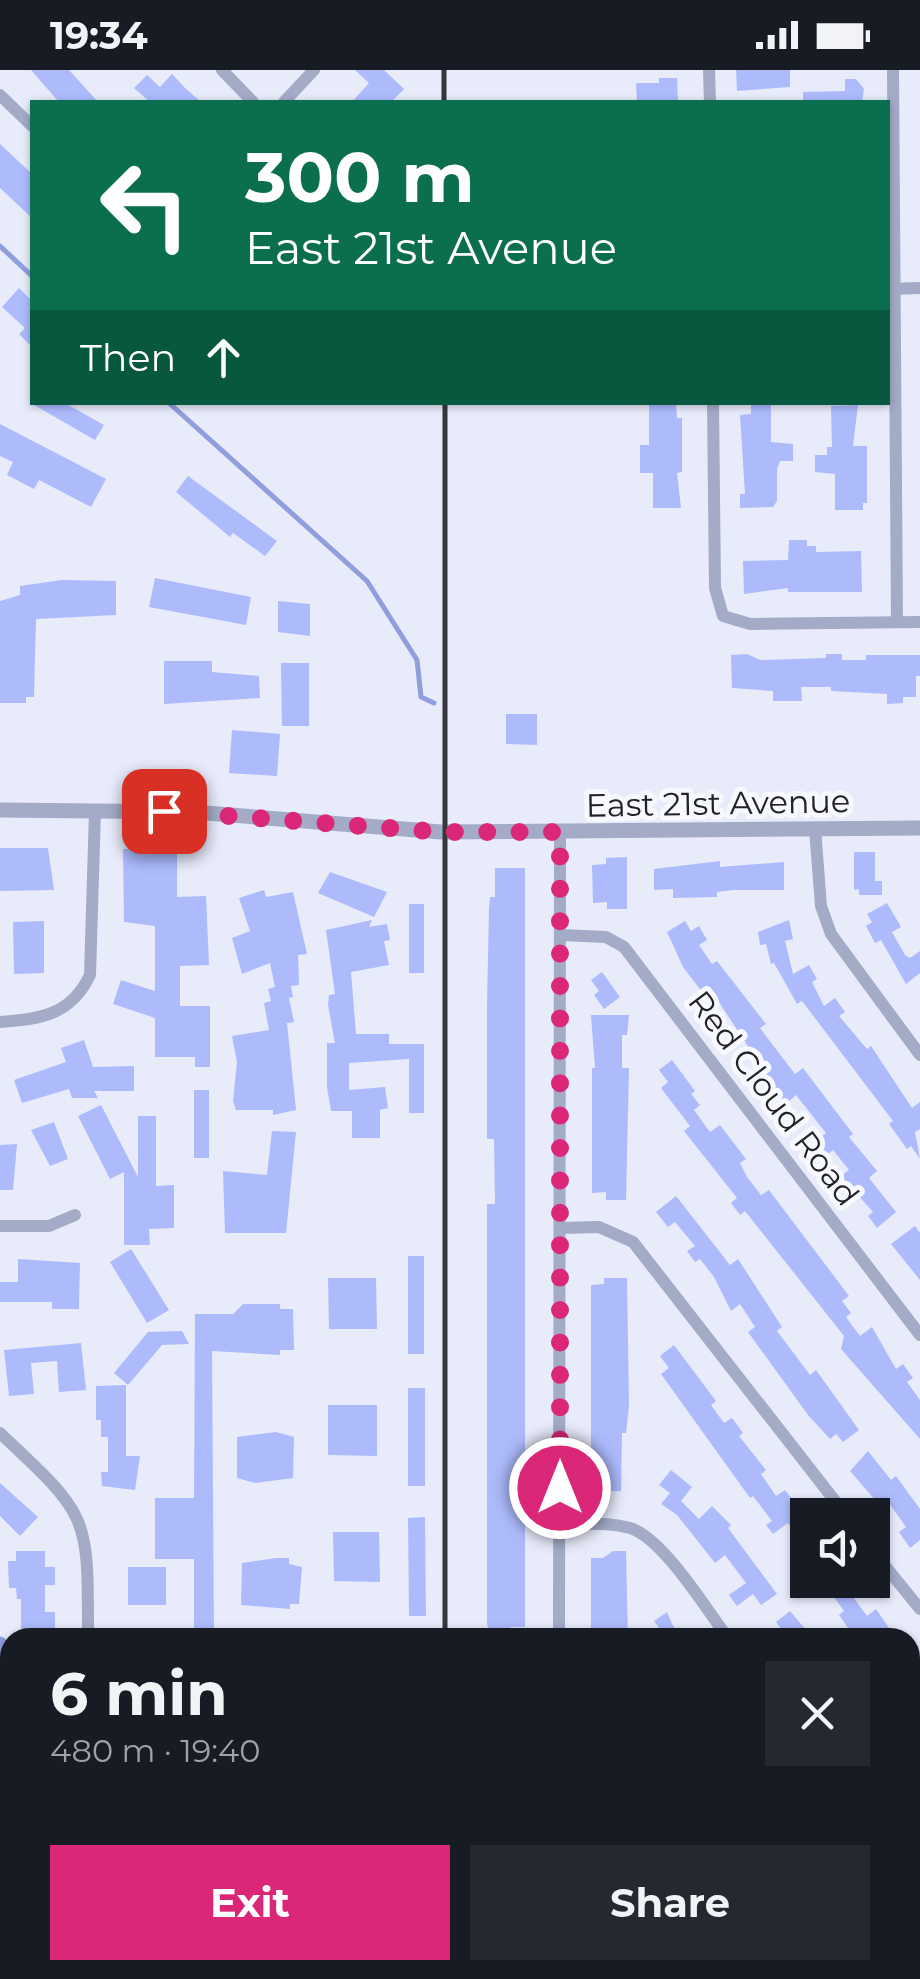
<!DOCTYPE html>
<meta charset="utf-8">
<style>
:root{--surface:#171b24;--page:#242831;--text:#f1f3f6;--muted:#9ea1a6;--accent:#db2777}
body{margin:0;font-family:Montserrat,sans-serif;background:var(--page);color:var(--text);height:100vh;display:flex;flex-direction:column;font-size:38px;white-space:nowrap}
*{box-sizing:border-box;margin:0}
p{font-size:32px;color:var(--muted)}
.icon{flex:none;width:55px;height:55px;fill:none;stroke:currentColor;stroke-width:2;stroke-linecap:round;stroke-linejoin:round}
.map{position:relative;flex:1;overflow:hidden}
.drawer{position:absolute;left:0px;top:1558px;width:920px;height:352px;display:flex;flex-direction:column;background:var(--surface);border-radius:30px 30px 0 0;box-shadow:0 2px 8px #0004}
.drawer>*{flex:none}
.guide{position:absolute;left:30px;top:30px;width:860px;height:305px;border-radius:0px;box-shadow:0 2px 8px #0004;background:#0b6e4f;color:#fff;overflow:hidden}
.buttons{position:absolute;left:790px;top:1428px;display:grid;gap:20px}
.buttons a{display:grid;place-items:center;width:100px;height:100px;border-radius:0px;background:var(--surface);box-shadow:0 2px 8px #0004;font-size:50px}
.pin{position:absolute;display:grid;place-items:center;width:85px;height:85px;color:#fff;margin:-42px;border-radius:20px;box-shadow:0 5px 15px #0006}
.me{position:absolute;width:110px;margin:-55px;rotate:0deg;stroke-linejoin:round;filter:drop-shadow(0 0 8px #0008)}
.turn{display:flex;align-items:center;gap:35px;height:210px;padding:0 50px;font-size:45px}
.turn .icon{width:130px;height:130px;stroke-width:2.5}
.turn b{display:block;font-size:70px;line-height:85px}
.then{display:flex;align-items:center;height:95px;padding:0 50px;background:#0003;gap:20px;font-size:38px}
.round{display:grid;place-items:center;flex:none;width:105px;height:105px;border-radius:0px;background:var(--page)}
.overview{display:flex;align-items:center;justify-content:space-between;height:170px;padding:0 50px}
h1{font-size:60px;font-weight:700;line-height:75px}
.primary-button{display:flex;gap:20px;margin-top:auto;padding:20px 50px}
.primary-button a{flex:1;height:115px;border-radius:0px;background:var(--accent);color:#fff;font-size:40px;font-weight:700;line-height:115px;text-align:center}
.primary-button a+a{background:var(--page);color:var(--text)}
.status{display:flex;justify-content:space-between;align-items:center;height:70px;padding:0 50px;background:var(--surface);direction:ltr}
.status svg{height:28px;fill:currentColor}
.map>svg:first-child{display:block}
</style>
<div class="status"><b>19:34</b><svg viewBox="0 0 49 12"><path d="M0 12V9h3v3zM5 12V6h3v6zM10 12V3h3v9zM15 12V0h3v12zM26 1h20v11H26zM47 4h2v5h-2z"/></svg></div>
<div class="map">
<svg width="920" height="1909" viewBox="0 0 920 1909">
<rect width="100%" height="100%" fill="#e7ebfa"/>
<g fill="none" stroke-linecap="round" stroke-linejoin="round">
<!-- stream -->
<g stroke="#909edd" stroke-width="5">
<path d="M0,176L32,206"/>
<path d="M168,332L367,511L417,590L421,627L434,633"/>
</g>
<!-- canal -->
<g stroke="#909edd" stroke-width="15">
<path d="M0,1574L10,1600"/>
<path d="M120,1900L127,1909"/>
</g>
</g>
<!-- building -->
<g fill="#adbbfd">
<path d="M31,0H69L98,32H59Z"/>
<path d="M355,0H384L404,19L391,32H352L369,13Z"/>
<path d="M736,0H790V17L737,21Z"/>
<path d="M172,4L185,18L201,32H150L134,18L147,5L160,17Z"/>
<path d="M659,8H677L678,32H637L636,13H659Z"/>
<path d="M845,9H856L864,19L862,32H803V22L845,21Z"/>
<path d="M0,74L32,104V148L0,118Z"/>
<path d="M19,218L32,231V277L19,264L25,258L2,237Z"/>
<path d="M29,332H63L104,355L95,370Z"/>
<path d="M676,332L677,348H682V402L677,403L681,438H653V403H640V375H649V335Z"/>
<path d="M751,334H771V372L793,374V391H780L777,399V431L773,437L740,438V424H745L740,345L751,344Z"/>
<path d="M858,335L853,376H867V433H863V440H835V404L815,402V385H827V377H832L831,336Z"/>
<path d="M0,354L106,409L91,437L39,410L34,419L7,405L13,392L0,386Z"/>
<path d="M188,406L277,471L265,486L233,463L230,467L176,422Z"/>
<path d="M789,470H807V476H816V482L861,481L862,522H788V518L744,524L743,491L788,490Z"/>
<path d="M155,508L251,527L246,555L149,537Z"/>
<path d="M62,510L116,511V545L36,549L34,627H26V633H0V531L20,525V516Z"/>
<path d="M278,531L310,534V566L278,562Z"/>
<path d="M747,584L760,590L826,588V584H842V590H866V585H920V606H916V627H903V633L887,634V624L831,621V617H801L802,631H773V621L732,618L731,585Z"/>
<path d="M164,591H212V602L259,606L260,628L164,634Z"/>
<path d="M281,593H309V656H282Z"/>
<path d="M506,644H537V675L506,674Z"/>
<path d="M232,660L280,664L277,706L229,703Z"/>
<path d="M142,774H177V827L206,826L209,895L180,896V936H210V997H195V987H155V948L113,934L121,910L155,921V856L124,852L123,779H142Z"/>
<path d="M0,778H48L54,820L0,821Z"/>
<path d="M854,782H875V811H882V825H859V819L854,820Z"/>
<path d="M627,787V839H607V832L593,833L592,795L606,794V788Z"/>
<path d="M720,791V797L784,792V820H733L717,822V827L673,828V819L654,820V799Z"/>
<path d="M495,798H525V1557H511V1564H490L487,1554V1134H495L494,1069H487V937L489,838L490,827H495Z"/>
<path d="M330,802L387,822L374,847L318,823Z"/>
<path d="M264,820L266,827L293,822L307,884L298,885L299,915L291,916L293,927L289,928L294,952L287,953L296,1040L273,1045V1040H236L233,1031L237,992L232,966L269,960L264,933L271,931L268,919L275,917L270,893L242,904L232,868L250,861L239,828Z"/>
<path d="M887,833L901,857L892,862L905,885L910,888L920,881V903L906,914L881,870L875,873L866,856L872,852L867,844Z"/>
<rect x="409" y="834" width="15" height="69"/>
<path d="M372,850L369,857L387,854L390,870L384,871L389,895L351,902L356,964H389V974H424V1043H409V989L349,993V1020L385,1017L388,1038L380,1040V1068H352V1041H331L327,1017V973H335L328,935L329,925L335,924L326,860Z"/>
<path d="M789,850L793,869L785,871L793,904L809,895L817,909L812,912L824,936L835,928L845,942L839,946L867,979L871,976L912,1038L920,1032V1059L915,1062L920,1089L911,1076L907,1079L889,1054L893,1051L802,931L797,934L774,893L771,894L766,874L760,875L758,862Z"/>
<path d="M44,851V903L14,904L13,852Z"/>
<path d="M685,851L691,861L699,856L707,870L699,875L712,894L717,891L766,954L760,958L795,1004L803,998L853,1064L849,1067L877,1101L869,1108L896,1142L877,1158L868,1146L873,1142L841,1106L849,1100L833,1080L827,1085L816,1071L826,1063L796,1025L786,1034L709,917L702,922L683,897L667,862Z"/>
<path d="M602,902L620,927L604,939L594,925L599,921L591,910Z"/>
<path d="M591,945H629L627,965H622V998H629L626,1130H606V1122L592,1123V998H595Z"/>
<path d="M84,970L93,997L134,996V1021H94L98,1028H72L69,1019L22,1033L14,1010L66,992L61,978Z"/>
<path d="M672,990L695,1021L691,1024L700,1035L694,1040L710,1062L720,1055L746,1089L740,1093L747,1107L761,1125L769,1120L849,1226L842,1231L851,1243L846,1247L860,1266L872,1257L896,1299L903,1294L913,1308L907,1312L920,1330V1369L841,1279L844,1266L745,1141L740,1145L731,1133L737,1128L684,1061L690,1056L661,1018L668,1012L659,1000Z"/>
<rect x="194" y="1020" width="15" height="68"/>
<path d="M101,1035L138,1107V1046H156V1116L174,1115V1158L149,1159L150,1175H124V1102L110,1109L78,1046Z"/>
<path d="M54,1052L68,1089L50,1096L31,1060Z"/>
<path d="M272,1061L296,1062L286,1163H225L223,1101L267,1105Z"/>
<path d="M17,1074L13,1120H0V1075Z"/>
<path d="M676,1126L730,1195L738,1189L782,1257L777,1261L810,1305L816,1300L859,1360L843,1372L836,1364L830,1369L808,1345L748,1262L755,1257L740,1234L731,1241L714,1207L700,1189L695,1192L687,1181L695,1176L675,1152L668,1157L656,1142Z"/>
<path d="M915,1156L920,1163V1210L891,1174Z"/>
<path d="M131,1179L169,1240L147,1253L110,1192Z"/>
<rect x="408" y="1186" width="16" height="98"/>
<path d="M18,1189L80,1193L79,1239H52V1232H0V1212H18Z"/>
<path d="M328,1208H376L377,1259H329Z"/>
<path d="M604,1208H627L629,1336L626,1363H622L621,1421H603V1414H591V1215L604,1214Z"/>
<path d="M243,1234H280V1239H293L294,1280H280V1285L212,1281L214,1568H194V1489H155V1428H194L195,1244H233Z"/>
<path d="M182,1261L189,1274L162,1275L128,1315L114,1303L148,1262Z"/>
<path d="M81,1273L86,1320L59,1322L57,1291L31,1293L34,1324L9,1326L4,1280Z"/>
<path d="M674,1275L716,1331L711,1335L724,1353L732,1348L743,1363L739,1366L766,1400L761,1404L776,1426L785,1420L795,1433L790,1437L808,1459V1478L788,1453L773,1464L766,1455L772,1451L753,1426L750,1428L661,1304L669,1298L660,1286Z"/>
<path d="M126,1315V1386H140L135,1420L102,1416L101,1402H108V1367H101V1350H96V1316Z"/>
<rect x="408" y="1318" width="17" height="98"/>
<path d="M328,1335H377V1386L328,1385Z"/>
<path d="M276,1362L294,1367L293,1408L255,1413L237,1408V1367Z"/>
<path d="M868,1381L891,1410L896,1406L920,1439V1470L910,1478L899,1462L906,1457L889,1433L882,1438L850,1401Z"/>
<path d="M671,1400L692,1417L681,1431L699,1449L712,1436L731,1455L728,1458L777,1524L761,1535L753,1524L737,1536L729,1525L746,1513L725,1485L715,1493L677,1445L661,1434L670,1423L659,1415Z"/>
<path d="M0,1413L38,1447L20,1466L0,1446Z"/>
<path d="M425,1447L426,1546H409L408,1448Z"/>
<path d="M333,1462H379L380,1512L334,1511Z"/>
<path d="M16,1481H45V1497H55V1515H45V1542H55V1568H31V1561H21V1529H17L16,1518H9L8,1491H16Z"/>
<path d="M613,1481H626L628,1568H591V1488H603Z"/>
<path d="M276,1488H289V1494L302,1497L299,1534H290V1539L241,1535L242,1493Z"/>
<rect x="128" y="1497" width="38" height="38"/>
<path d="M822,1510H868L850,1523L867,1546L876,1539L896,1568H855L839,1545L844,1541Z"/>
<path d="M790,1541L806,1560L796,1568H788L776,1552Z"/>
<path d="M667,1542L672,1554L682,1568H652L661,1560L654,1551Z"/>
<path d="M913,1872H920V1909H907Z"/>
</g>
<g fill="none" stroke-linecap="round" stroke-linejoin="round">
<!-- minor -->
<g stroke="#a3abc7" stroke-width="12">
<path d="M222,0L253,32"/>
<path d="M709,0L710,32"/>
<path d="M893,0L897,552"/>
<path d="M0,25L32,56"/>
<path d="M284,32L314,0"/>
<path d="M888,219L920,218"/>
<path d="M713,332L715,518L723,546L750,554L920,552"/>
<path d="M815,759L821,836L831,864L920,985"/>
<path d="M561,865L606,867L624,877L920,1265"/>
<path d="M0,952C41,949 71,945 90,905L95,740"/>
<path d="M0,1156H49L75,1145"/>
<path d="M560,1158L599,1157L633,1172L846,1445"/>
<path d="M0,1363C90,1447 88,1445 88,1568"/>
<path d="M560,1454C583,1454 608,1452 630,1458C663,1468 706,1539 728,1568"/>
<path d="M872,1480L920,1539"/>
<path d="M559,1568L560,762"/>
<path d="M0,1625H10"/>
<path d="M910,1729L920,1713"/>
<path d="M910,1759L919,1764"/>
<path d="M339,1900V1909"/>
<path d="M878,1900L880,1909"/>
<path d="M561,1909V1900"/>
<path d="M768,1909L781,1900"/>
</g>
<!-- tertiary -->
<path stroke="#a3abc7" stroke-width="15" d="M0,740L193,742L441,762L920,758"/>
<!-- rail -->
<g stroke="#35373d" stroke-width="5">
<path d="M444,0V32"/>
<path d="M445,332V1568"/>
<path d="M445,1900V1909"/>
</g>
</g>
<g fill="none" stroke-linecap="round" stroke-linejoin="round">
<!-- route -->
<path stroke="#db2777" stroke-width="18" stroke-dasharray="0 32.4" d="M164,741L442,762H560V1418"/>
</g>
<g text-anchor="middle" dominant-baseline="central" stroke-width="10" stroke-linejoin="round" paint-order="stroke">
<!-- street labels -->
<g font-size="32" fill="#212227" stroke="#f7f9ff">
<text transform="translate(718 733) rotate(-1)">East 21st Avenue</text>
<text transform="translate(774 1028) rotate(53)">Red Cloud Road</text>
</g>
</g>
</svg>
<div class="buttons">
<a><svg class="icon" aria-label="sound" viewBox="0 0 24 24"><path d="M4 9h4l5-4v14l-5-4H4zM17 9q2 3 0 6"/></svg></a>
</div>
<div class="pin" style="left:164px;top:741px;background:#d93025"><svg class="icon" aria-label="arrive" viewBox="0 0 24 24"><path d="M6 21V4h12l-3 4 3 4H6"/></svg></div>
<svg class="me" style="left:560px;top:1418px" viewBox="-20 -20 40 40"><circle r="17" fill="#db2777" stroke="#fff" stroke-width="3"/><path d="M0-11L8 9 0 5-8 9z" fill="#fff"/></svg>
<div class="guide">
<div class="turn"><svg class="icon" aria-label="left" viewBox="0 0 24 24"><path d="M17 20v-9H6M10 6l-5 5 5 5"/></svg><div><b>300 m</b>East 21st Avenue</div></div>
<div class="then">Then<svg class="icon" aria-label="ahead" viewBox="0 0 24 24"><path d="M12 20V5M6 11l6-6 6 6"/></svg></div>
</div>
<section class="drawer">
<div class="overview"><div><h1>6 min</h1><p>480 m · 19:40</p></div><a class="round"><svg class="icon" aria-label="close" viewBox="0 0 24 24"><path d="M6 6l12 12M18 6L6 18"/></svg></a></div>
<div class="primary-button"><a>Exit</a><a>Share</a></div>
</section>
</div>
